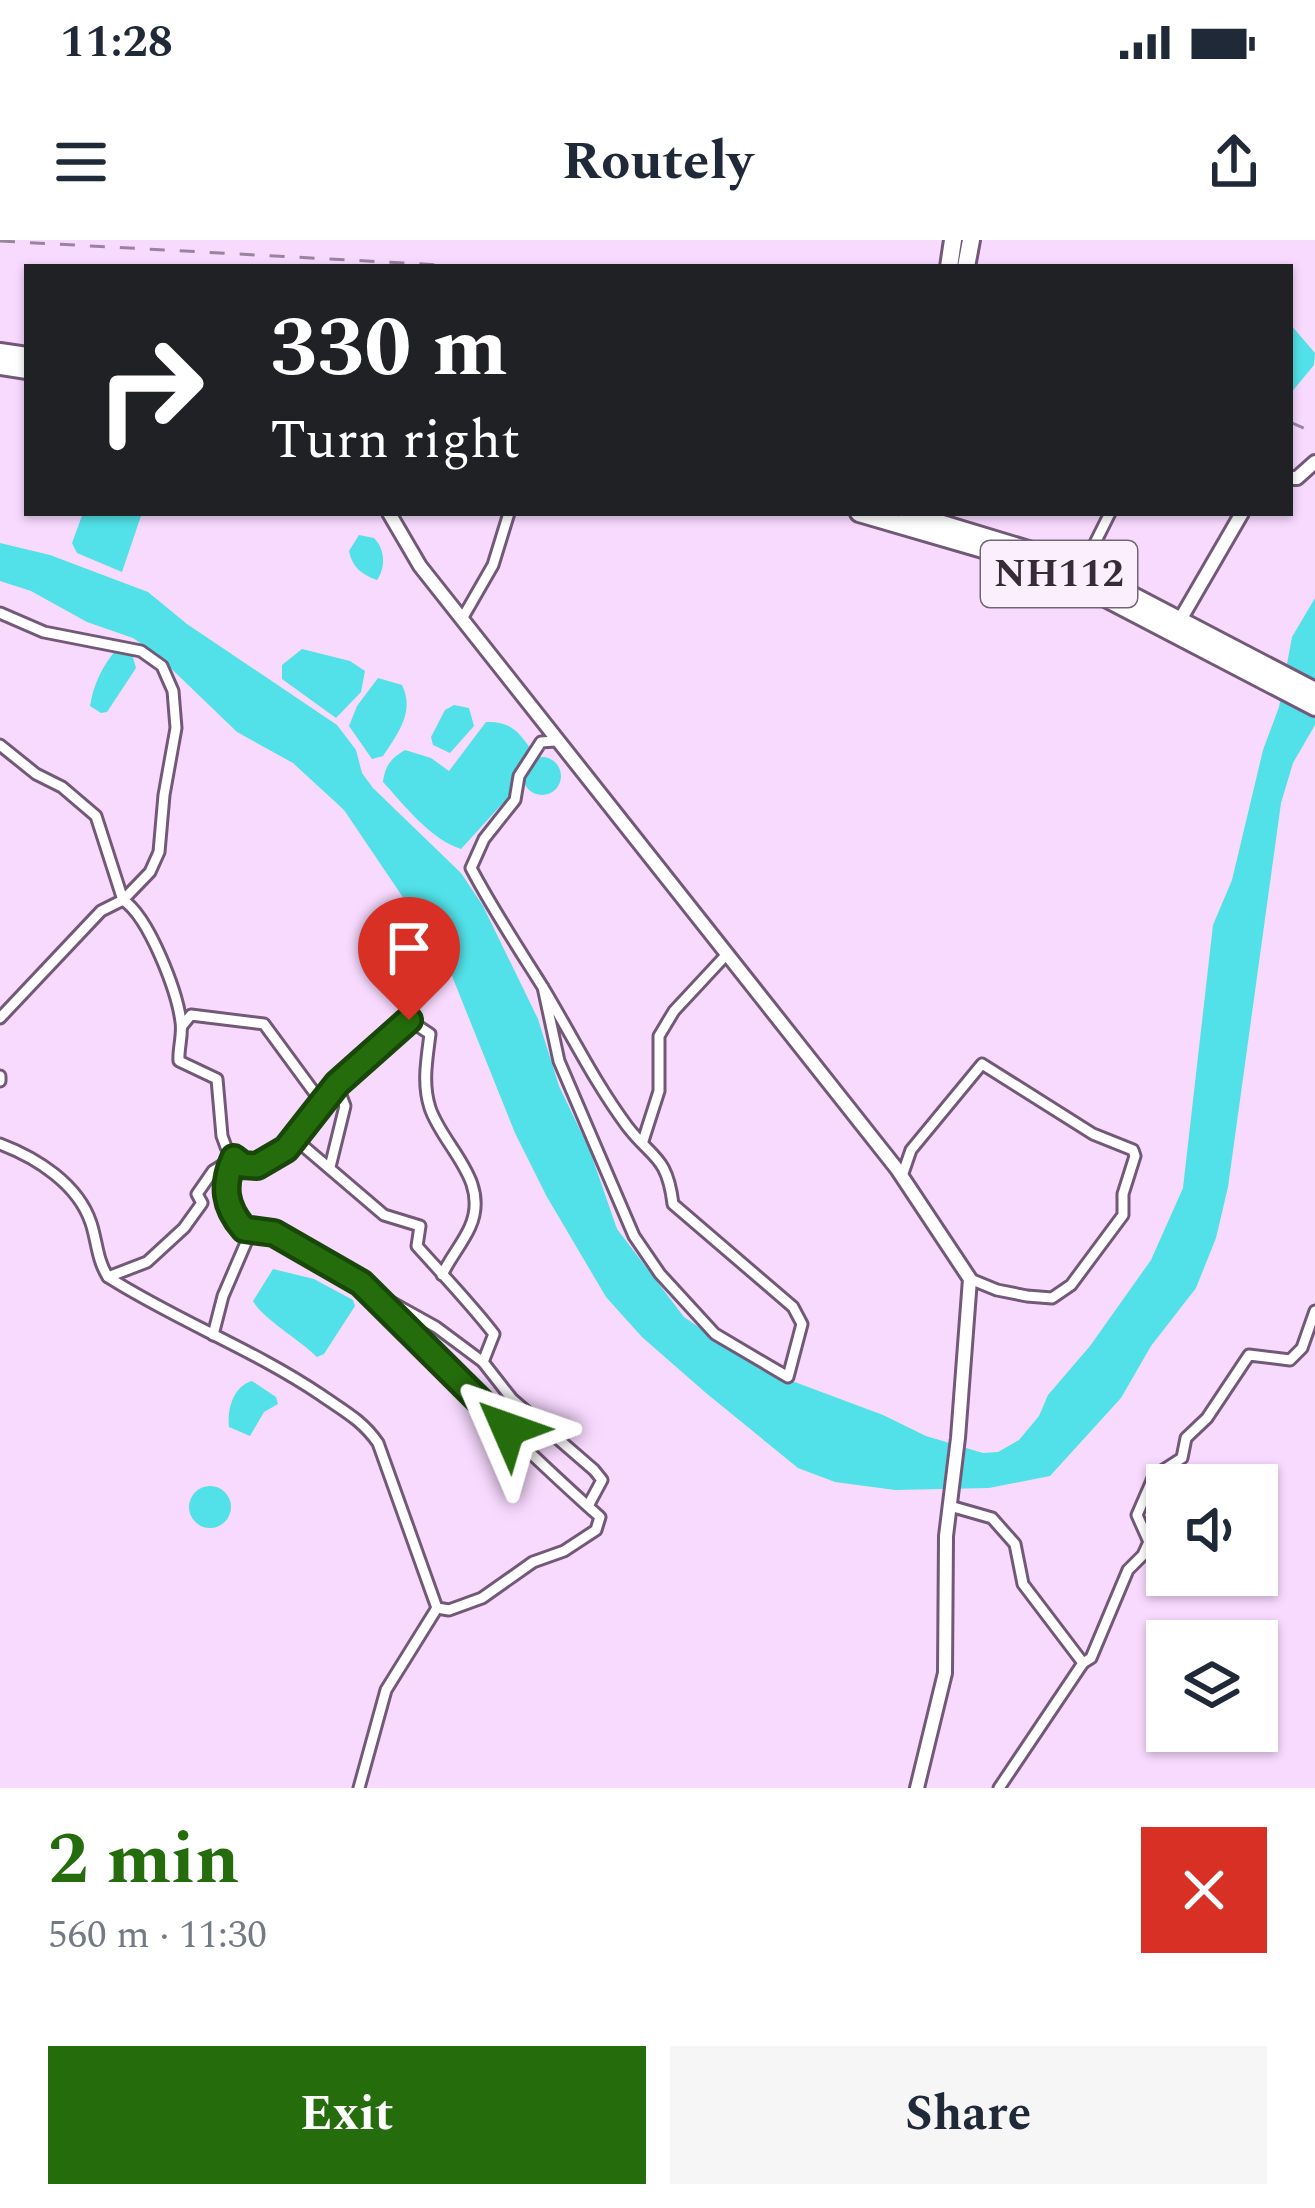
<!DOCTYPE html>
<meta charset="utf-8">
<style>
:root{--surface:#fff;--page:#f6f6f7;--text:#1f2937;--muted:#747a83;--accent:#256d0c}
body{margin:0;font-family:Spectral,serif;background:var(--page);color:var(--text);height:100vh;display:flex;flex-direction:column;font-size:45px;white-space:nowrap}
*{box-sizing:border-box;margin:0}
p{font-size:39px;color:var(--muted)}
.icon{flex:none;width:66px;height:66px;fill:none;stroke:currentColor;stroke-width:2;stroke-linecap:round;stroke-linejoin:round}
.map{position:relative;height:1548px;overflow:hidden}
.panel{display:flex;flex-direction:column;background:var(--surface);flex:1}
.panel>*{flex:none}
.top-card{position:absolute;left:24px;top:24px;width:1269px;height:252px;border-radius:0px;box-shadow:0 3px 9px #0004;background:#202124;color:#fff;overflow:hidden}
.controls{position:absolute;left:1146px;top:1224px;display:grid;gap:24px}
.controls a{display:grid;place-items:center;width:132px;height:132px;border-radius:0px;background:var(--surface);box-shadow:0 3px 9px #0004;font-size:60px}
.pin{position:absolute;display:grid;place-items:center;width:102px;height:102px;color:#fff;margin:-123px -51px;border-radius:50% 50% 50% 0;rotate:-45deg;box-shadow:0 0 12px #0007}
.pin .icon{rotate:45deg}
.me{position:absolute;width:132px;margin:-66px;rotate:313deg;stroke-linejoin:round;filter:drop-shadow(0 0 9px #0008)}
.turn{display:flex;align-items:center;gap:42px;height:252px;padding:0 48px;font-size:54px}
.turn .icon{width:156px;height:156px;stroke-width:2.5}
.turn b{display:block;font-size:84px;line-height:102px}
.round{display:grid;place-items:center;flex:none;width:126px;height:126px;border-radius:0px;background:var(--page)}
.headline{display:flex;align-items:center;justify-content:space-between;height:204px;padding:0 48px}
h1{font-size:72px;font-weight:700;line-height:90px;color:var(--accent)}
.button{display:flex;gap:24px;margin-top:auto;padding:24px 48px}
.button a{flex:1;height:138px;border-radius:0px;background:var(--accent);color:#fff;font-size:48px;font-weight:700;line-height:138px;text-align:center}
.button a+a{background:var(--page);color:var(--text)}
.status{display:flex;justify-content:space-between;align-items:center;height:84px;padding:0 60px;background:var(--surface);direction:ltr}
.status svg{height:33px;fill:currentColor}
header{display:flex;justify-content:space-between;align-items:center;height:156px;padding:0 48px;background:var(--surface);font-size:54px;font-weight:700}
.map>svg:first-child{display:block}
</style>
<div class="status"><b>11:28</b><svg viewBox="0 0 49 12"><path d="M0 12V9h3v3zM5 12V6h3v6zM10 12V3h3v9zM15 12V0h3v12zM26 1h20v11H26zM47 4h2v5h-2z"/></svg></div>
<header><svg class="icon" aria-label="menu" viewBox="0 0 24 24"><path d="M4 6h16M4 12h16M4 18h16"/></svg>Routely<svg class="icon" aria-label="share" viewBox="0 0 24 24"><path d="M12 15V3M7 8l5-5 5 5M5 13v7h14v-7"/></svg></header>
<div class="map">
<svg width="1315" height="1548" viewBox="0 0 1315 1548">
<rect width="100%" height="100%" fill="#f8daff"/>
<!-- water -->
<g fill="#52e1e8">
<path d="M1290,84L1315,113L1314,125L1290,154Z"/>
<path d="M83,273H142L122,332L77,313L72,303Z"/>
<path d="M359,295L374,298C385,309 386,327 377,340C362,335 352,327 349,311Z"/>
<path d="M0,303L50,315L148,352L187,384L337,485L356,510L362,533L373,548L461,633L483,666L538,779L559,846L590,911L617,989L684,1077L760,1129L883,1175L926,1196L983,1213L998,1212L1019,1200L1039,1176L1048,1155L1090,1106L1151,1020L1183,948L1213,685L1232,640L1263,510L1279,467L1292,397L1315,358V485L1293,523L1281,563L1228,947L1216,998L1196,1048L1151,1106L1121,1158L1050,1236L989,1248L895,1250L835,1242L798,1228L706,1153L642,1097L606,1057L547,957L515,893L446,721L344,570L293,523L237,492L155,413L133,398L87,382L31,351L0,341Z"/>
<path d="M302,409L350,421L365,431L361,452L336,478L282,439V425Z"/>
<path d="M116,410L132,414L136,428L107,472L101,473L90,466C93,446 102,426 116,410Z"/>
<path d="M378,438L402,445C415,472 398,493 383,516L372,519L349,486L357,466Z"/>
<path d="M454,465L469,468L474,486L450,513L433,505L431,497L445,470Z"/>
<path d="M486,482C508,481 518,490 530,508L520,526L513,552L461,609C430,599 405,566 383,542C385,526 391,518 405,510L431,518L449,531Z"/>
<circle cx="542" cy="536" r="19"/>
<path d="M273,1029L314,1039L353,1060L355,1066L324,1114L317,1117C299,1099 263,1079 253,1061Z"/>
<path d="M252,1141L276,1157L278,1164L264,1172L250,1196L229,1187C227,1170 233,1146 252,1141Z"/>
<circle cx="210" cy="1267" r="21"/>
</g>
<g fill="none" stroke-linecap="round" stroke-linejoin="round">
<!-- street casing -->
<g stroke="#725978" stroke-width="15">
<g id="street">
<path d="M1082,329L1110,273"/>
<path d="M0,373L44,392L141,411L162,426L173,451L176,488L164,555L159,612L150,632L123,660L96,576L62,547L36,534L0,505"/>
<path d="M462,379L493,325L509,273"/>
<path d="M543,747L559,821L634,996L660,1034L715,1094L788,1137L802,1084L793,1067L673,964C667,915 652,919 627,886C595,843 571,794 544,749C519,709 493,670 471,628L484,599L515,560L519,536L541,502L555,501"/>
<path d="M0,778L101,671L123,660C149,677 177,751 181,782C183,795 178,809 179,821L217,839L222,896L226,907L243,925L257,926L272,919L295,899"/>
<path d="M182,786L191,775L264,784L322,863"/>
<path d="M0,836V841"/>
<path d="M643,901L659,851V796L674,771L727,714"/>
<path d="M0,904C37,918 78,944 91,983C97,1001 97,1020 108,1037C177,1081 253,1109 321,1155C344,1171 362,1180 378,1203L437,1368L386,1450L359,1548"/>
<path d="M330,927L345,866L337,845"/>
<path d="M902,936L911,910L982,824L1093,894L1133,910L1135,916L1123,954V975L1071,1045L1052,1058L1027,1056L997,1050L970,1039"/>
<path d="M244,989C339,1002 387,1076 451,1137C500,1184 549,1232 600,1277L596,1290L564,1311L533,1322L482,1358L449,1370L437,1368"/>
<path d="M442,1035C450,1018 463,1003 470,987C491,940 443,907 430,868C422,843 427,819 430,794L409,780L337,845L295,899L384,975L420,986L417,1006C443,1035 470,1063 494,1094L483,1122"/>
<path d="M108,1037L147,1022L184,988L202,963L197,954L213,931L234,918"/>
<path d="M382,1057L436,1087L483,1122L512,1159L594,1230L602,1240L588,1266"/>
<path d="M213,1095L223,1056L248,998C233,964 216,957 234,918"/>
<path d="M950,1266L992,1278L1015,1304L1023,1344L1083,1423L999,1548"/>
<path d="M1083,1423L1091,1418L1128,1330L1143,1315L1149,1302L1137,1275L1154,1236L1182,1218L1186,1198L1207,1178L1249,1115L1290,1120L1302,1108L1315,1071"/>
</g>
</g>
<!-- secondary casing -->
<g stroke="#725978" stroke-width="18">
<g id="secondary">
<path d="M1290,238H1297L1315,222"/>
<path d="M389,273L420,326L897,929L970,1039L958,1198L946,1296L945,1433L917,1548"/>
<path d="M1180,380L1242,273"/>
</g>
</g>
<!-- highway casing -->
<g stroke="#725978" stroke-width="22">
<g id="highway">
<path d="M949,27L953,0"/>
<path d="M966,27L971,0"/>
<path d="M0,112L27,116"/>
<path d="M0,126L27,130"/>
<path d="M859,273L1048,328L1315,467"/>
<path d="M906,273L1068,322L1315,451"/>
</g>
</g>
<!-- street -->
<use href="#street" stroke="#fff" stroke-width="9"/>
<!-- secondary -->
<use href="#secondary" stroke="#fff" stroke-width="12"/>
<!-- highway -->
<use href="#highway" stroke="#fff" stroke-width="16"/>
<!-- rail -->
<g stroke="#99849e" stroke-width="3" stroke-dasharray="15 15" stroke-linecap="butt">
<path d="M0,1L477,27"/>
<path d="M1290,182L1315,193"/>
</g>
</g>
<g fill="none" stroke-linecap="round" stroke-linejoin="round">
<!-- route casing -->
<g stroke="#184708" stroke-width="30">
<path id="route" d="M409,780L337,844L286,909L257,926L243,925L234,918C222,945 224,966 244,989L274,993L361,1043L508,1189"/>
</g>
<!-- route -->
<use href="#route" stroke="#256d0c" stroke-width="21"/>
</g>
<g text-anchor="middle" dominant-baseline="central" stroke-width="12" stroke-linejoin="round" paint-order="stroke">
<!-- shield labels -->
<rect fill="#fbeffd" stroke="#716674" stroke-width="3" x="981" y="301" width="156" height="66" rx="9"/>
<g font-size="39" font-weight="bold" fill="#362b39">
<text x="1059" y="334">NH112</text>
</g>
</g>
</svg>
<div class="controls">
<a><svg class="icon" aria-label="sound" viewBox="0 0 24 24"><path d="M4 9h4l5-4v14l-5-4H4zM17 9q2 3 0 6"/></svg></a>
<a><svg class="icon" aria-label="layers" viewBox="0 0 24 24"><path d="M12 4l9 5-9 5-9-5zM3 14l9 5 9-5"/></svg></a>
</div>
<div class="pin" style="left:409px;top:780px;background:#d93025"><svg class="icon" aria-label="arrive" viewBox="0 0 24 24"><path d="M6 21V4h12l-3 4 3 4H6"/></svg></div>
<svg class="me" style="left:508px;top:1189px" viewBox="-20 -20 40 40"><path d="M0-17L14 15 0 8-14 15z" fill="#256d0c" stroke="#fff" stroke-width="4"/></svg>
<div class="top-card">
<div class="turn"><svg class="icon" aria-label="right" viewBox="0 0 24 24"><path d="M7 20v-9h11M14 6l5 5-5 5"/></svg><div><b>330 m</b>Turn right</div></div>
</div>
</div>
<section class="panel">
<div class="headline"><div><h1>2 min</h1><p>560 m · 11:30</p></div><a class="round" style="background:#d93025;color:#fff"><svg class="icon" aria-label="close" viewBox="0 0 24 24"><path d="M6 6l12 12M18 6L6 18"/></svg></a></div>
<div class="button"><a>Exit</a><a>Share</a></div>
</section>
